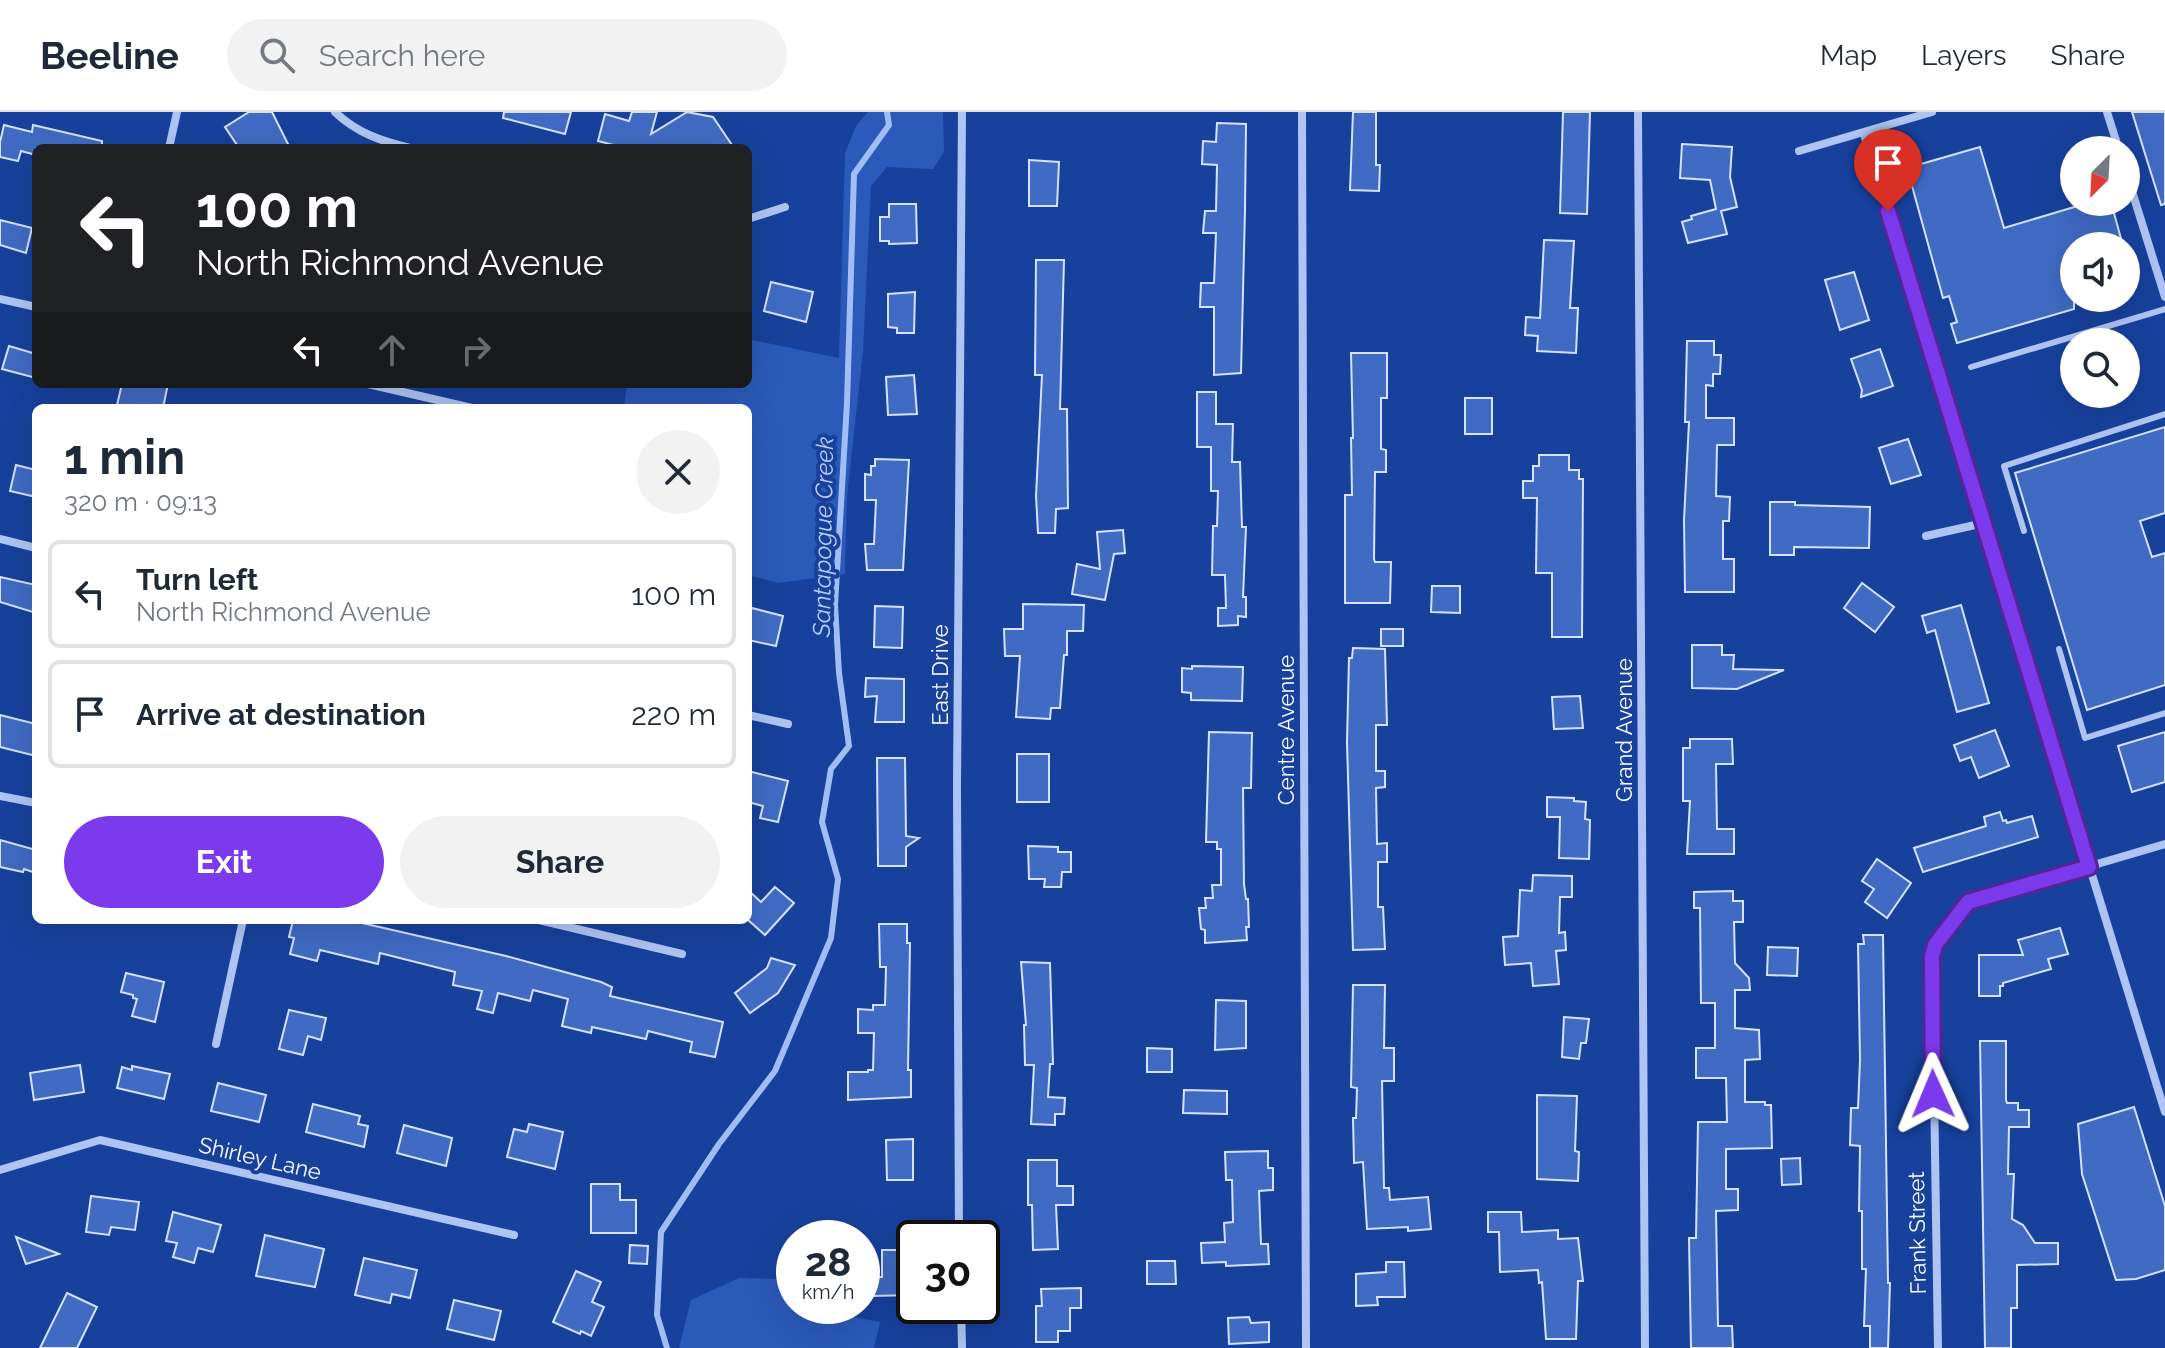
<!DOCTYPE html>
<meta charset="utf-8">
<style>
:root{--surface:#fff;--page:#f2f2f3;--text:#1f2937;--muted:#747a83;--line:#e0e1e3;--accent:#7c3aed}
body{margin:0;font-family:Raleway,sans-serif;background:var(--page);color:var(--text);height:100vh;display:flex;flex-direction:column;font-size:30px;white-space:nowrap}
*{box-sizing:border-box;margin:0}
p{font-size:26px;color:var(--muted)}
.icon{flex:none;width:44px;height:44px;fill:none;stroke:currentColor;stroke-width:2;stroke-linecap:round;stroke-linejoin:round}
.map{position:relative;flex:1;overflow:hidden}
.panel{position:absolute;left:32px;top:292px;width:720px;height:520px;display:flex;flex-direction:column;background:var(--surface);border-radius:12px;box-shadow:0 8px 32px #0002}
.panel>*{flex:none}
.top-card{position:absolute;left:32px;top:32px;width:720px;height:244px;border-radius:12px;box-shadow:0 8px 32px #0002;background:#202124;color:#fff;overflow:hidden}
.needle{width:52px;rotate:204deg}
.controls{position:absolute;left:2060px;top:24px;display:grid;gap:16px}
.controls a{display:grid;place-items:center;width:80px;height:80px;border-radius:50%;background:var(--surface);box-shadow:0 8px 32px #0002;font-size:40px}
.speed{position:absolute;left:776px;top:1108px;display:flex;gap:16px;font-size:40px;font-weight:700;text-align:center}
.speed>*{display:grid;place-content:center;width:104px;height:104px;border-radius:50%;background:var(--surface);box-shadow:0 8px 32px #0002;line-height:1}
.speed small{font-size:20px;font-weight:400}
.speed .limit{border:4px solid #111;border-radius:12px;background:#fff;color:#111}
.pin{position:absolute;display:grid;place-items:center;width:68px;height:68px;color:#fff;margin:-82px -34px;border-radius:50% 50% 50% 0;rotate:-45deg;box-shadow:0 0 8px #0007}
.pin .icon{rotate:45deg}
.me{position:absolute;width:88px;margin:-44px;rotate:359deg;stroke-linejoin:round;filter:drop-shadow(0 0 6px #0008)}
.turn{display:flex;align-items:center;gap:28px;height:168px;padding:0 32px;font-size:36px}
.turn .icon{width:104px;height:104px;stroke-width:2.5}
.turn b{display:block;font-size:56px;line-height:68px}
.lanes{display:flex;align-items:center;height:76px;padding:0 32px;background:#0003;justify-content:center;gap:40px;direction:ltr}
.lanes .off{opacity:.35}
.round{display:grid;place-items:center;flex:none;width:84px;height:84px;border-radius:42px;background:var(--page)}
.overview{display:flex;align-items:center;justify-content:space-between;height:136px;padding:0 32px}
h1{font-size:48px;font-weight:700;line-height:60px}
.button{display:flex;gap:16px;margin-top:auto;padding:16px 32px}
.button a{flex:1;height:92px;border-radius:48px;background:var(--accent);color:#fff;font-size:32px;font-weight:700;line-height:92px;text-align:center}
.button a+a{background:var(--page);color:var(--text)}
ul{padding:0;list-style:none}
li{display:flex;align-items:center;gap:24px;height:108px;margin:0 16px 12px;padding:0 16px;border:4px solid var(--line);border-radius:12px}
li div{flex:1}
li b{display:block;font-size:30px}
li em{font-style:normal}
header{display:flex;align-items:center;gap:48px;box-sizing:border-box;height:112px;padding:0 40px;background:var(--surface);border-bottom:2px solid var(--line)}
header strong{font-size:38px}
nav{display:flex;gap:44px;margin-inline-start:auto;font-size:28px}
.search{width:560px;height:72px;background:var(--page);display:flex;align-items:center;gap:20px;box-sizing:border-box;padding:0 28px;border-radius:44px;color:var(--muted);font-size:30px}
.map>svg:first-child{display:block}
</style>
<header>
<strong>Beeline</strong>
<div class="search"><svg class="icon" aria-label="search" viewBox="0 0 24 24"><circle cx="10" cy="10" r="6"/><path d="M15 15l6 6"/></svg>Search here</div>
<nav><a>Map</a><a>Layers</a><a>Share</a></nav>
</header>
<div class="map">
<svg width="2165" height="1236" viewBox="0 0 2165 1236">
<rect width="100%" height="100%" fill="#17419c"/>
<!-- green -->
<g fill="#2b5aba">
<path d="M868,0H943L944,40L933,57L887,55L871,74L863,239L847,384L845,462L778,471L748,463V296H624L627,272H748V227L839,246L845,41L856,14Z"/>
<path d="M739,1166L781,1167L794,1187V1194L880,1210L874,1236H679L691,1188Z"/>
</g>
<g fill="none" stroke-linecap="round" stroke-linejoin="round">
<!-- stream -->
<path stroke="#a1bdf5" stroke-width="6" d="M667,1236L657,1203L661,1120L719,1032L775,959L831,826L838,767L822,710L831,657L849,634L839,561L835,493L847,291L854,62L889,13L887,0"/>
</g>
<!-- building -->
<g fill="#406ac3" stroke="#d6e3fc" stroke-width="2">
<path d="M249,0H272L290,36H239L225,15Z"/>
<path d="M504,0H571L565,22L503,6Z"/>
<path d="M632,0H657L651,22L687,0L713,5L734,36H625L598,29L605,2L629,9Z"/>
<path d="M1353,0H1376V53H1380L1379,79L1350,78Z"/>
<path d="M1563,0H1590L1587,102L1560,101Z"/>
<path d="M2132,0H2165V92L2161,93Z"/>
<path d="M1217,11L1246,12L1245,98L1241,261L1214,263V195H1200L1201,171H1214L1216,121H1203L1205,99H1216L1217,53L1202,52L1203,29L1216,30Z"/>
<path d="M4,13L32,20L33,13L102,29V36H36V43L21,39L18,49L0,45V30Z"/>
<path d="M1682,32L1732,35L1730,65L1737,95L1721,99L1727,122L1688,131L1682,110L1692,107L1691,104L1716,97L1710,68L1680,66Z"/>
<path d="M1980,35L2004,116L2091,90H2111L2123,134H2074V197L1957,231L1951,212L1957,210L1949,184L1943,186L1907,56Z"/>
<path d="M1029,48L1059,50L1057,94H1029Z"/>
<path d="M889,92H916L917,131L889,132V129H880V105H889Z"/>
<path d="M0,108L32,116L26,141L0,133Z"/>
<path d="M1544,128L1574,129L1570,196H1578L1576,241L1537,239L1538,224L1525,223L1526,205L1540,206Z"/>
<path d="M1036,148H1064L1060,297H1067L1068,396L1056,397L1055,421H1038L1036,384L1042,263H1035Z"/>
<path d="M1854,160L1869,208L1840,218L1825,168Z"/>
<path d="M771,170L813,180L806,210L764,199Z"/>
<path d="M915,180L914,221H897V216L888,215V182Z"/>
<path d="M1687,229H1714V243H1721L1720,262H1713V274L1706,273V306H1734V333H1717L1716,384L1730,385L1729,409H1723V447H1734V480H1685L1684,408L1689,310H1685Z"/>
<path d="M9,234L36,242V266L2,257Z"/>
<path d="M1880,237L1893,274L1861,285L1862,278L1851,247Z"/>
<path d="M1351,241H1387V286H1381V337L1386,338V360H1375L1374,447L1375,450H1391L1390,491H1345V383H1352L1351,326H1353Z"/>
<path d="M914,263L917,302L888,303L886,265Z"/>
<path d="M122,272H168L163,296H129L117,293Z"/>
<path d="M1197,280H1216V312H1233L1232,350H1240L1242,415H1246L1243,485H1246V505L1238,504V513L1218,514V496H1226L1225,463H1212L1213,414H1217L1218,379H1211V335H1197Z"/>
<rect x="1465" y="286" width="27" height="36"/>
<path d="M2165,315V401L2140,409L2152,445L2165,441V573L2087,598L2015,361Z"/>
<path d="M1908,327L1921,363L1891,372L1879,336Z"/>
<path d="M1539,343H1569V358H1579V367H1583L1582,525H1552V461H1536L1537,386H1523V369H1533V354H1539Z"/>
<path d="M875,347L909,348L903,458H867L865,432H874L876,388H865V362L871,363V354H875Z"/>
<path d="M16,353L36,358V385L10,379Z"/>
<path d="M1770,390H1795V393L1870,395L1869,436L1794,435V443H1770Z"/>
<path d="M1123,418L1125,441L1114,442L1105,488L1072,482L1077,452L1100,457L1097,420Z"/>
<path d="M0,465L36,473V501L0,490Z"/>
<path d="M1862,471L1894,495L1875,520L1844,496Z"/>
<path d="M1432,474H1460V501L1431,500Z"/>
<path d="M1023,492L1084,493L1083,519H1067V543H1064L1060,596H1051L1050,607L1016,605L1020,544H1005L1004,517H1023Z"/>
<path d="M1961,493L1989,591L1957,600L1935,518L1927,521L1922,504Z"/>
<path d="M875,494L903,495L902,536L874,535Z"/>
<path d="M748,495L783,504L776,534L748,528Z"/>
<rect x="1381" y="517" width="22" height="17"/>
<path d="M1692,533H1722V543H1734L1733,557L1784,558L1737,577L1692,576Z"/>
<path d="M1353,536L1385,537L1387,613H1376V659H1385V675L1376,676L1377,732L1387,731V750H1378V795H1383L1385,837L1353,838L1347,630L1349,546H1352Z"/>
<path d="M1192,554L1243,555L1242,589L1191,588V581L1182,580V556L1192,557Z"/>
<path d="M866,566L904,567V610H875L877,584L865,585Z"/>
<path d="M1580,584L1583,616L1554,617L1552,585Z"/>
<path d="M0,603L36,612V644L0,635Z"/>
<path d="M1995,618L2009,654L1979,666L1971,645L1960,649L1954,633Z"/>
<path d="M1209,620L1252,621L1251,676H1243L1244,772L1246,787H1248L1249,815H1246L1247,828L1205,831V818L1201,817L1199,796H1206L1205,786H1213L1212,773H1221V737H1217V730H1206Z"/>
<path d="M2165,620V670L2132,680L2118,634Z"/>
<path d="M1690,627H1732L1733,652H1716L1717,717H1734V742H1687L1690,689H1683V636H1690Z"/>
<rect x="1017" y="642" width="32" height="48"/>
<path d="M877,646H905L906,724L919,726L906,735V754H878Z"/>
<path d="M748,659L788,669L778,710L760,706L763,694L748,690Z"/>
<path d="M1547,685L1574,686V689L1586,690L1585,707L1590,708L1589,747L1559,746L1560,705H1547Z"/>
<path d="M2000,700L2003,709L2006,708L2007,711L2032,704L2038,725L1923,760L1914,736L1986,714L1984,705Z"/>
<path d="M0,728L36,738V761L24,757L23,760L0,755Z"/>
<path d="M1028,734L1058,735V740H1071V760H1062L1061,775H1044L1045,767H1029Z"/>
<path d="M1877,747L1911,771L1887,806L1865,790L1874,777L1862,769Z"/>
<path d="M1533,763L1572,764V785H1560L1559,821L1565,820L1566,838L1556,839L1559,872L1533,874L1531,851L1505,853L1503,825L1518,824L1520,778L1532,779Z"/>
<path d="M775,775L794,791L765,823L748,808V778L761,790Z"/>
<path d="M1733,779V789H1743V810H1734L1735,851L1749,866L1750,878H1735V916L1759,918L1760,947L1745,948V990H1765V993H1771L1772,1036L1726,1037V1077H1738V1098L1716,1099L1718,1214H1732L1733,1236H1691L1689,1126H1696L1698,1010H1727L1726,966H1696V936H1715V891H1701L1700,796H1694V780Z"/>
<path d="M293,808H349L506,844L601,870L612,875L610,884L723,910L715,945L690,940L692,930L648,919L646,927L592,915L591,921L562,914L568,887L533,878L530,889L498,881L493,901L477,897L482,879L453,873L455,860L380,841L378,852L320,838L317,849L290,842L294,826L289,825Z"/>
<path d="M879,812H907V831H910L908,958H911V985L848,988V960H868V958H873L874,921H858V897L873,898V893H885L886,855H880Z"/>
<path d="M2060,816L2068,842L2048,847L2051,857L2003,871V874H2000V884H1979V843H2023L2018,828Z"/>
<path d="M1863,823H1883L1888,1171H1890L1888,1236H1870V1214H1864L1866,1157H1862V1099H1859L1860,1034L1850,1033L1851,996H1858L1860,948L1858,832H1864Z"/>
<path d="M1768,835L1798,836L1797,864L1767,863Z"/>
<path d="M771,846L795,853L778,881L750,901L735,881L767,856Z"/>
<path d="M1021,850L1050,851L1053,952H1050L1048,985L1065,986L1064,1002H1055V1013L1031,1012L1034,953H1025L1024,913H1026Z"/>
<path d="M126,861L164,870L155,910L132,904L137,887L133,886V883L121,880Z"/>
<path d="M1353,873H1385L1384,936H1394V969H1382L1384,1076H1389L1390,1088L1428,1085L1431,1117L1408,1119V1115L1367,1117L1363,1050L1354,1051L1353,1006H1356L1357,976L1351,975Z"/>
<path d="M1216,888L1246,889V936L1215,938Z"/>
<path d="M289,898L326,906L321,928L308,924L303,943L279,937Z"/>
<path d="M1564,905L1589,907L1586,931H1581L1579,947L1562,945Z"/>
<path d="M1980,929H2006V988L2007,991H2018V998H2029V1015H2009L2008,1062H2014L2012,1107L2023,1113L2035,1131H2058V1152L2017,1153V1196H2011V1236H1985Z"/>
<path d="M1147,936L1172,937V960H1147Z"/>
<path d="M80,953L84,980L34,988L30,961Z"/>
<path d="M132,954L170,962L164,987L117,976L122,955L132,958Z"/>
<path d="M218,971L266,983L259,1010L211,999Z"/>
<path d="M1184,978L1227,979V1002L1183,1001Z"/>
<path d="M1537,983L1577,984L1575,1039L1579,1040L1578,1069L1537,1067Z"/>
<path d="M313,992L360,1004L358,1012L368,1014L364,1035L306,1020Z"/>
<path d="M2134,995L2165,1094V1158L2136,1167L2116,1168L2082,1062L2078,1012Z"/>
<path d="M529,1012L563,1020L555,1057L507,1045L514,1017L527,1020Z"/>
<path d="M404,1013L452,1026L446,1054L397,1041Z"/>
<path d="M913,1027V1068H887L886,1028Z"/>
<path d="M1268,1039V1056H1273V1078L1259,1079L1261,1132H1268L1269,1152L1226,1154V1150L1202,1151L1201,1131L1225,1130L1224,1111L1233,1110L1232,1068H1226L1225,1040Z"/>
<path d="M1800,1046L1801,1072L1782,1073L1781,1047Z"/>
<path d="M1028,1048H1057V1074H1073V1093H1056L1058,1137L1033,1138L1032,1093H1028Z"/>
<path d="M591,1072H620V1088H636V1121H591Z"/>
<path d="M91,1084L139,1090L135,1118L111,1115L109,1123L86,1120Z"/>
<path d="M173,1100L221,1113L213,1140L198,1136L194,1151L173,1145L177,1131L166,1129Z"/>
<path d="M1488,1100H1521L1522,1120L1558,1118V1127L1578,1126L1583,1169H1578L1576,1227H1546L1542,1170L1539,1171L1538,1158L1500,1160L1499,1120H1488Z"/>
<path d="M265,1123L324,1137L315,1175L256,1164Z"/>
<path d="M16,1125L59,1142L26,1152Z"/>
<path d="M630,1133L648,1134L647,1152L629,1151Z"/>
<path d="M882,1138H914V1183L871,1184L870,1165H882Z"/>
<path d="M364,1146L417,1158L410,1186L392,1182L390,1191L355,1183Z"/>
<path d="M1147,1149H1175L1176,1172H1147Z"/>
<path d="M1386,1150H1404L1405,1185H1377L1378,1193L1356,1194V1162L1386,1160Z"/>
<path d="M576,1159L601,1170L592,1190L604,1195L591,1224L581,1219L580,1222L553,1210Z"/>
<path d="M1081,1176V1196H1070V1219H1058V1230H1036V1194H1042L1041,1177Z"/>
<path d="M67,1181L97,1195L77,1236H40Z"/>
<path d="M454,1188L501,1199L494,1228L447,1217Z"/>
<path d="M1249,1205L1251,1211L1269,1210V1230L1229,1232L1228,1206Z"/>
</g>
<g fill="none" stroke-linecap="round" stroke-linejoin="round">
<!-- service -->
<g stroke="#aec4f2" stroke-width="6">
<path d="M1971,255L2165,197"/>
<path d="M2024,419L2004,354L2165,302"/>
<path d="M2059,537L2085,626L2165,601"/>
</g>
<!-- minor -->
<g stroke="#aec4f2" stroke-width="8">
<path d="M335,0C357,21 381,29 410,36"/>
<path d="M1302,0L1306,1236"/>
<path d="M1638,0L1645,1236"/>
<path d="M2107,0L2119,38"/>
<path d="M1864,22L2165,1000"/>
<path d="M169,36L177,0"/>
<path d="M1799,39L1932,0"/>
<path d="M2126,60L2165,185"/>
<path d="M748,107L785,95"/>
<path d="M0,187L36,195"/>
<path d="M368,272L472,296"/>
<path d="M1926,424L1984,411"/>
<path d="M0,427L36,436"/>
<path d="M748,603L788,612"/>
<path d="M0,684L36,691"/>
<path d="M539,808L682,842"/>
<path d="M216,932L243,808"/>
<path d="M0,1058L100,1028L514,1123"/>
<path d="M959,1126L957,675L962,0"/>
<path d="M961,1194L962,1236"/>
<path d="M1938,1236L1932,844L1935,833L1968,790L2165,732"/>
</g>
</g>
<g fill="none" stroke-linecap="round" stroke-linejoin="round">
<!-- route casing -->
<g stroke="#51269a" stroke-width="20">
<path id="route" d="M1888,99L2089,755L1968,790L1935,833L1932,844L1933,982"/>
</g>
<!-- route -->
<use href="#route" stroke="#7c3aed" stroke-width="14"/>
</g>
<g text-anchor="middle" dominant-baseline="central" stroke-width="8" stroke-linejoin="round" paint-order="stroke">
<!-- street labels -->
<g font-size="22" fill="#fff" stroke="#17419c">
<text transform="translate(940 563) rotate(-90)">East Drive</text>
<text transform="translate(1286 618) rotate(-90)">Centre Avenue</text>
<text transform="translate(1624 618) rotate(-90)">Grand Avenue</text>
<text transform="translate(260 1046) rotate(13)">Shirley Lane</text>
<text transform="translate(1917 1121) rotate(-91)">Frank Street</text>
</g>
<!-- water labels -->
<g font-size="24" font-style="italic" fill="#bbcff9" stroke="#17419c">
<text transform="translate(823 425) rotate(-89)">Santapogue Creek</text>
</g>
</g>
</svg>
<div class="controls">
<a><svg class="needle" viewBox="-14 -14 28 28"><path d="M0-13l5 13h-10z" fill="#e53935"/><path d="M0 13l5-13h-10z" fill="#747a83"/></svg></a>
<a><svg class="icon" aria-label="sound" viewBox="0 0 24 24"><path d="M4 9h4l5-4v14l-5-4H4zM17 9q2 3 0 6"/></svg></a>
<a><svg class="icon" aria-label="search" viewBox="0 0 24 24"><circle cx="10" cy="10" r="6"/><path d="M15 15l6 6"/></svg></a>
</div>
<div class="speed"><div>28<small>km/h</small></div><div class="limit">30</div></div>
<div class="pin" style="left:1888px;top:99px;background:#d93025"><svg class="icon" aria-label="arrive" viewBox="0 0 24 24"><path d="M6 21V4h12l-3 4 3 4H6"/></svg></div>
<svg class="me" style="left:1933px;top:982px" viewBox="-20 -20 40 40"><path d="M0-17L14 15 0 8-14 15z" fill="#7c3aed" stroke="#fff" stroke-width="4"/></svg>
<div class="top-card">
<div class="turn"><svg class="icon" aria-label="left" viewBox="0 0 24 24"><path d="M17 20v-9H6M10 6l-5 5 5 5"/></svg><div><b>100 m</b>North Richmond Avenue</div></div>
<div class="lanes"><svg class="icon" aria-label="left" viewBox="0 0 24 24"><path d="M17 20v-9H6M10 6l-5 5 5 5"/></svg><svg class="icon off" aria-label="ahead" viewBox="0 0 24 24"><path d="M12 20V5M6 11l6-6 6 6"/></svg><svg class="icon off" aria-label="right" viewBox="0 0 24 24"><path d="M7 20v-9h11M14 6l5 5-5 5"/></svg></div>
</div>
<section class="panel">
<div class="overview"><div><h1>1 min</h1><p>320 m · 09:13</p></div><a class="round"><svg class="icon" aria-label="close" viewBox="0 0 24 24"><path d="M6 6l12 12M18 6L6 18"/></svg></a></div>
<ul>
<li><svg class="icon" aria-label="left" viewBox="0 0 24 24"><path d="M17 20v-9H6M10 6l-5 5 5 5"/></svg><div><b>Turn left</b><p>North Richmond Avenue</p></div><em>100 m</em></li>
<li><svg class="icon" aria-label="arrive" viewBox="0 0 24 24"><path d="M6 21V4h12l-3 4 3 4H6"/></svg><div><b>Arrive at destination</b></div><em>220 m</em></li>
</ul>
<div class="button"><a>Exit</a><a>Share</a></div>
</section>
</div>
